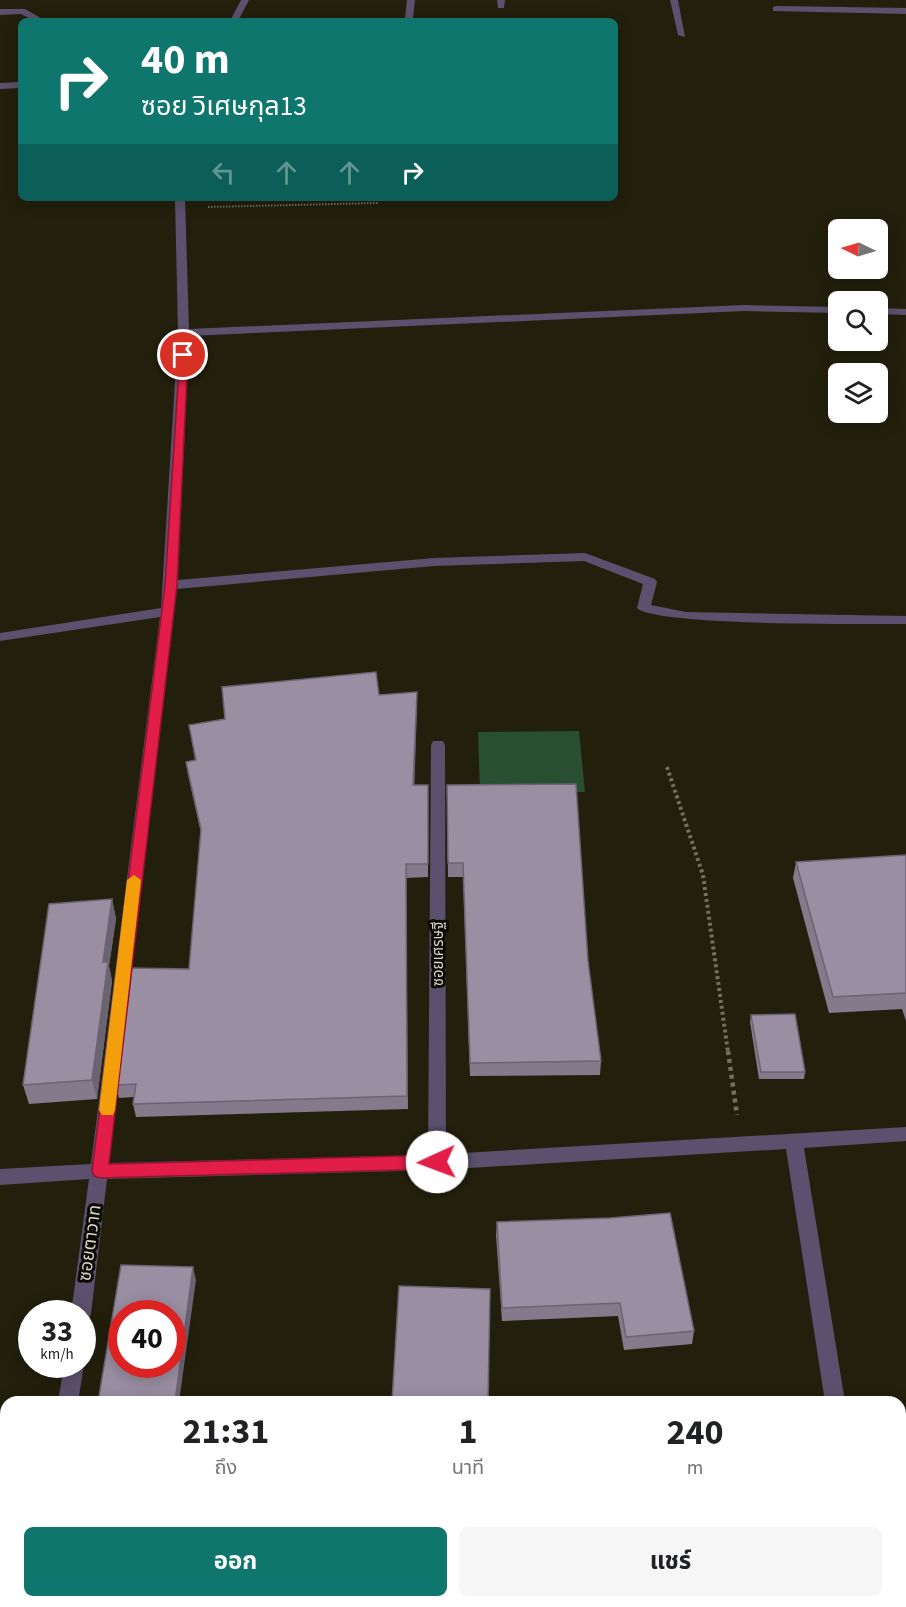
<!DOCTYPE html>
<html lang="th">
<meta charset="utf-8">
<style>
:root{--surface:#fff;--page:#f6f6f6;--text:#202124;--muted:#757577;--accent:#0f766e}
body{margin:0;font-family:"Source Sans 3","Noto Sans Thai",sans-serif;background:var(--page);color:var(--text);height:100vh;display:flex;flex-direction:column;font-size:22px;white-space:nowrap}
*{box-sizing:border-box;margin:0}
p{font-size:20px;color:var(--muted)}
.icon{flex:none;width:33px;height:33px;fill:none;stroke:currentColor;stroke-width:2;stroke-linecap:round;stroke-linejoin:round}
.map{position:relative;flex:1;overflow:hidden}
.side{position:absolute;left:0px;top:1396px;width:906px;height:212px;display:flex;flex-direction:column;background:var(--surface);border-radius:18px 18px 0 0;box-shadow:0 3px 15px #0003}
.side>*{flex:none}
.guide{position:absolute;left:18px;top:18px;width:600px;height:183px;border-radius:9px;box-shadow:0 3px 15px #0003;background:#0f766e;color:#fff;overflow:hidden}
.needle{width:39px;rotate:275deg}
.controls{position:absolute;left:828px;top:219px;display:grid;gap:12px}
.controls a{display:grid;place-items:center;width:60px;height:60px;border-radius:9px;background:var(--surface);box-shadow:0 3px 15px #0003;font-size:30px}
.speed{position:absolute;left:18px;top:1300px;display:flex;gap:12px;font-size:30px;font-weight:700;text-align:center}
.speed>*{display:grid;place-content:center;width:78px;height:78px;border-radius:50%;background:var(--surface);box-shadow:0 3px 15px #0003;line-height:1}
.speed small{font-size:15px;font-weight:400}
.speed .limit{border:9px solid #d22;background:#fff;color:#111}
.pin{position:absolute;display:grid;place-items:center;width:51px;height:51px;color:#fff;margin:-26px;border:3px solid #fff;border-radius:50%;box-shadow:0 2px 6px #0007}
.me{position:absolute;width:66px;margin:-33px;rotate:268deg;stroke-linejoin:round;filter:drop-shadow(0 0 4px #0008)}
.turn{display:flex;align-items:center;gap:21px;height:126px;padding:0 24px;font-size:27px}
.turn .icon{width:78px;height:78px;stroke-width:2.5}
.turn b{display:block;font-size:42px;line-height:51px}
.lanes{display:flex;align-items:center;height:57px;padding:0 24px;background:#0003;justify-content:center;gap:30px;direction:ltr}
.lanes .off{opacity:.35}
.eta{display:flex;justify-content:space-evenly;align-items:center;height:102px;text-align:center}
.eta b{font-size:36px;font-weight:700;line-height:42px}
.button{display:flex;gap:12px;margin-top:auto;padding:12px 24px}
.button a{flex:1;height:69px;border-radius:9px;background:var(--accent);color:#fff;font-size:24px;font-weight:700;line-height:69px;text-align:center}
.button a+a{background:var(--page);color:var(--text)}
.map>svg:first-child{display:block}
</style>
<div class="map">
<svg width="906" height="1607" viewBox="0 0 906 1607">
<rect width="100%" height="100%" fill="#221f0c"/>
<!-- green -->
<path fill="#284f32" d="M579,731L585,792L480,793L478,732Z"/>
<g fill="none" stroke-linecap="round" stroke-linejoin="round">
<!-- path-far2 -->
<path stroke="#737061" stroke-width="2" stroke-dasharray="1.5 1.5" stroke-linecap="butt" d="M208,207L378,203"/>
<!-- path-far1 -->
<path stroke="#737061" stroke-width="4" stroke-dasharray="3 3" stroke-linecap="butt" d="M667,767L703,875L728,1052"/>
<!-- path -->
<path stroke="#737061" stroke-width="4.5" stroke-dasharray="4 4" stroke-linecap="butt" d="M728,1051L737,1115"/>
<!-- minor -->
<g fill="#5b516e" fill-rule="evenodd">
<path d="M241,0H249L238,21H230Z"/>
<path d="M407,0H415L413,18L409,21L405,18Z"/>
<path d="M497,0H505L504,8H498Z"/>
<path d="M670,0H678L685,37L678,35Z"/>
<path d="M776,6L906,8V14L773,11V7Z"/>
<path d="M0,9H25L46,21H35L21,14L0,15Z"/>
<path d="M21,82V88L0,89V83Z"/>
<path d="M175,198H185L189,329L744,305L838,307V313L744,311L189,336L178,580L434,558L585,553L655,579L657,582L651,605L686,612L906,616V624C868,624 654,626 637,608L643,584L584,561L434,566L177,589L109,1163L428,1155L431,745L433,741H443L445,745L446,1154L906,1127V1141L804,1148L845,1402H825L786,1149L437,1170L107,1179L91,1314L88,1320L82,1322V1314H71L89,1179L0,1185V1169L91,1164L160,617L0,641V633L161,608L178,333Z"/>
<path d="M878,308L906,309V315L878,314Z"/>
<path d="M82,1362L84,1365L78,1402H58L64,1365H82Z"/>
<rect x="26" y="1602" width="22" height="5"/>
<path d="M856,1602H878L879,1607H857Z"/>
</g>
</g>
<!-- wall -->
<g fill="#847a8b">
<path d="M417,692L414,785H428V877L406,878L408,1109L136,1117L133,1104L134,1097L119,1098L116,1085L189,969L201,833L188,775L186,762L195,760L189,725L379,695Z"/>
<path d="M447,785L601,1061L600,1075L470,1076L463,877H448Z"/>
<path d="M906,855V1021L902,1009L829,1013L793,878L796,862Z"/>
<path d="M112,899L116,919L109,966L112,981L97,1099L29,1104L23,1085Z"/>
<path d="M751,1015L805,1072L804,1079H759L750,1022Z"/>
<path d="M497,1222L694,1331L692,1344L624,1350L618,1316L502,1321L496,1235Z"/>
</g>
<!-- shaded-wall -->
<g fill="#6b6371">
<path d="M417,692V706L414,799L413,785Z"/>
<path d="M112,899L116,919L109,966L112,981L97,1099L92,1080L103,962Z"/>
<path d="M193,1267L196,1280L179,1402H175Z"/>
</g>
<!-- building -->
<g fill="#998ea2" stroke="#6b6371" stroke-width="1.5" fill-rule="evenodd">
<path d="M376,672L379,695L417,692L413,785H428V864H406L407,1096L133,1104L136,1084L116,1085L130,968L189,969L201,829L186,762L196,760L189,725L225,719L222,687Z"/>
<path d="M576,784L588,961L601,1061L470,1063L463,863H448L447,785Z"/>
<path d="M906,855V993L833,997L796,862Z"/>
<path d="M112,899L103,962H108L92,1080L23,1085L49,904Z"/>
<path d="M795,1014L805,1072H761L751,1015Z"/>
<path d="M670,1213L694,1331L626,1337L620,1303L502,1308L497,1222L610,1218Z"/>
<path d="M121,1265L193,1267L175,1402H98ZM122,1314H172V1365H122Z"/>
<path d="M399,1286L490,1289L488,1402H392Z"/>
</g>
<!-- route -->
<path fill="#e11d48" stroke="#92132f" stroke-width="1.5" d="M180,353L188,355L177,585L109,1164L437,1155L443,1157L445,1162L443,1167L437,1169L100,1178L94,1176L92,1171L165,585Z"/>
<!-- slow -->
<path fill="#f59e0b" d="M134,875L141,880L115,1110L113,1115H102L99,1110L127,880Z"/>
<g text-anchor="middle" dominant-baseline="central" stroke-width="6" stroke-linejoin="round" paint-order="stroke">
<!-- street labels -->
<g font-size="15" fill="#d9d7cb" stroke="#0a0903">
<text transform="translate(438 954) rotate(-90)">ซอยเศรษฐี</text>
</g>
<!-- near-street labels -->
<g font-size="18" fill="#d9d7cb" stroke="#0a0903">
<text transform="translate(90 1243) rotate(-82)">ซอยตาวาท</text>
</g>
</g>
</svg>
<div class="controls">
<a><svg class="needle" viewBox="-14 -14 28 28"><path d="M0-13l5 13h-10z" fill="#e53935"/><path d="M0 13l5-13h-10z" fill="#757577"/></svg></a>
<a><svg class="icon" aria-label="search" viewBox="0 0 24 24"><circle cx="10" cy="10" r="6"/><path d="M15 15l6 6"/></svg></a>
<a><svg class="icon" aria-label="layers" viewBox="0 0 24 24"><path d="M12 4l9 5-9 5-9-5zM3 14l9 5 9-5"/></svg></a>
</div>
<div class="speed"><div>33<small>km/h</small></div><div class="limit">40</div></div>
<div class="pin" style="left:183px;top:355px;background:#d93025"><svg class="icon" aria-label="arrive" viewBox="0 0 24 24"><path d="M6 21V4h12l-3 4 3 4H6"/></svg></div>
<svg class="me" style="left:437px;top:1162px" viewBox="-20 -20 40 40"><circle r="19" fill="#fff"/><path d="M0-13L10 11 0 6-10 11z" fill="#e11d48"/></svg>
<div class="guide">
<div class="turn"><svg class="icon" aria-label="right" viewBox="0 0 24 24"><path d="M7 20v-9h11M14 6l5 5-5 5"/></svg><div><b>40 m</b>ซอย วิเศษกุล13</div></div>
<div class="lanes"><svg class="icon off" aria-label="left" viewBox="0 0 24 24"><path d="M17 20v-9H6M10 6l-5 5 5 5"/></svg><svg class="icon off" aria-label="ahead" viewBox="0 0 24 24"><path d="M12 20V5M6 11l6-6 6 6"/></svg><svg class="icon off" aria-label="ahead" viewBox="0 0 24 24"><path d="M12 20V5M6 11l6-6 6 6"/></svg><svg class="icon" aria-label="right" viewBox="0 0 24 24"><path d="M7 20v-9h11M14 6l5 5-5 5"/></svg></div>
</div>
<section class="side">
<div class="eta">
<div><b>21:31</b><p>ถึง</p></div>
<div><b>1</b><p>นาที</p></div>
<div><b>240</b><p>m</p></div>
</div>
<div class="button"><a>ออก</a><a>แชร์</a></div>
</section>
</div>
